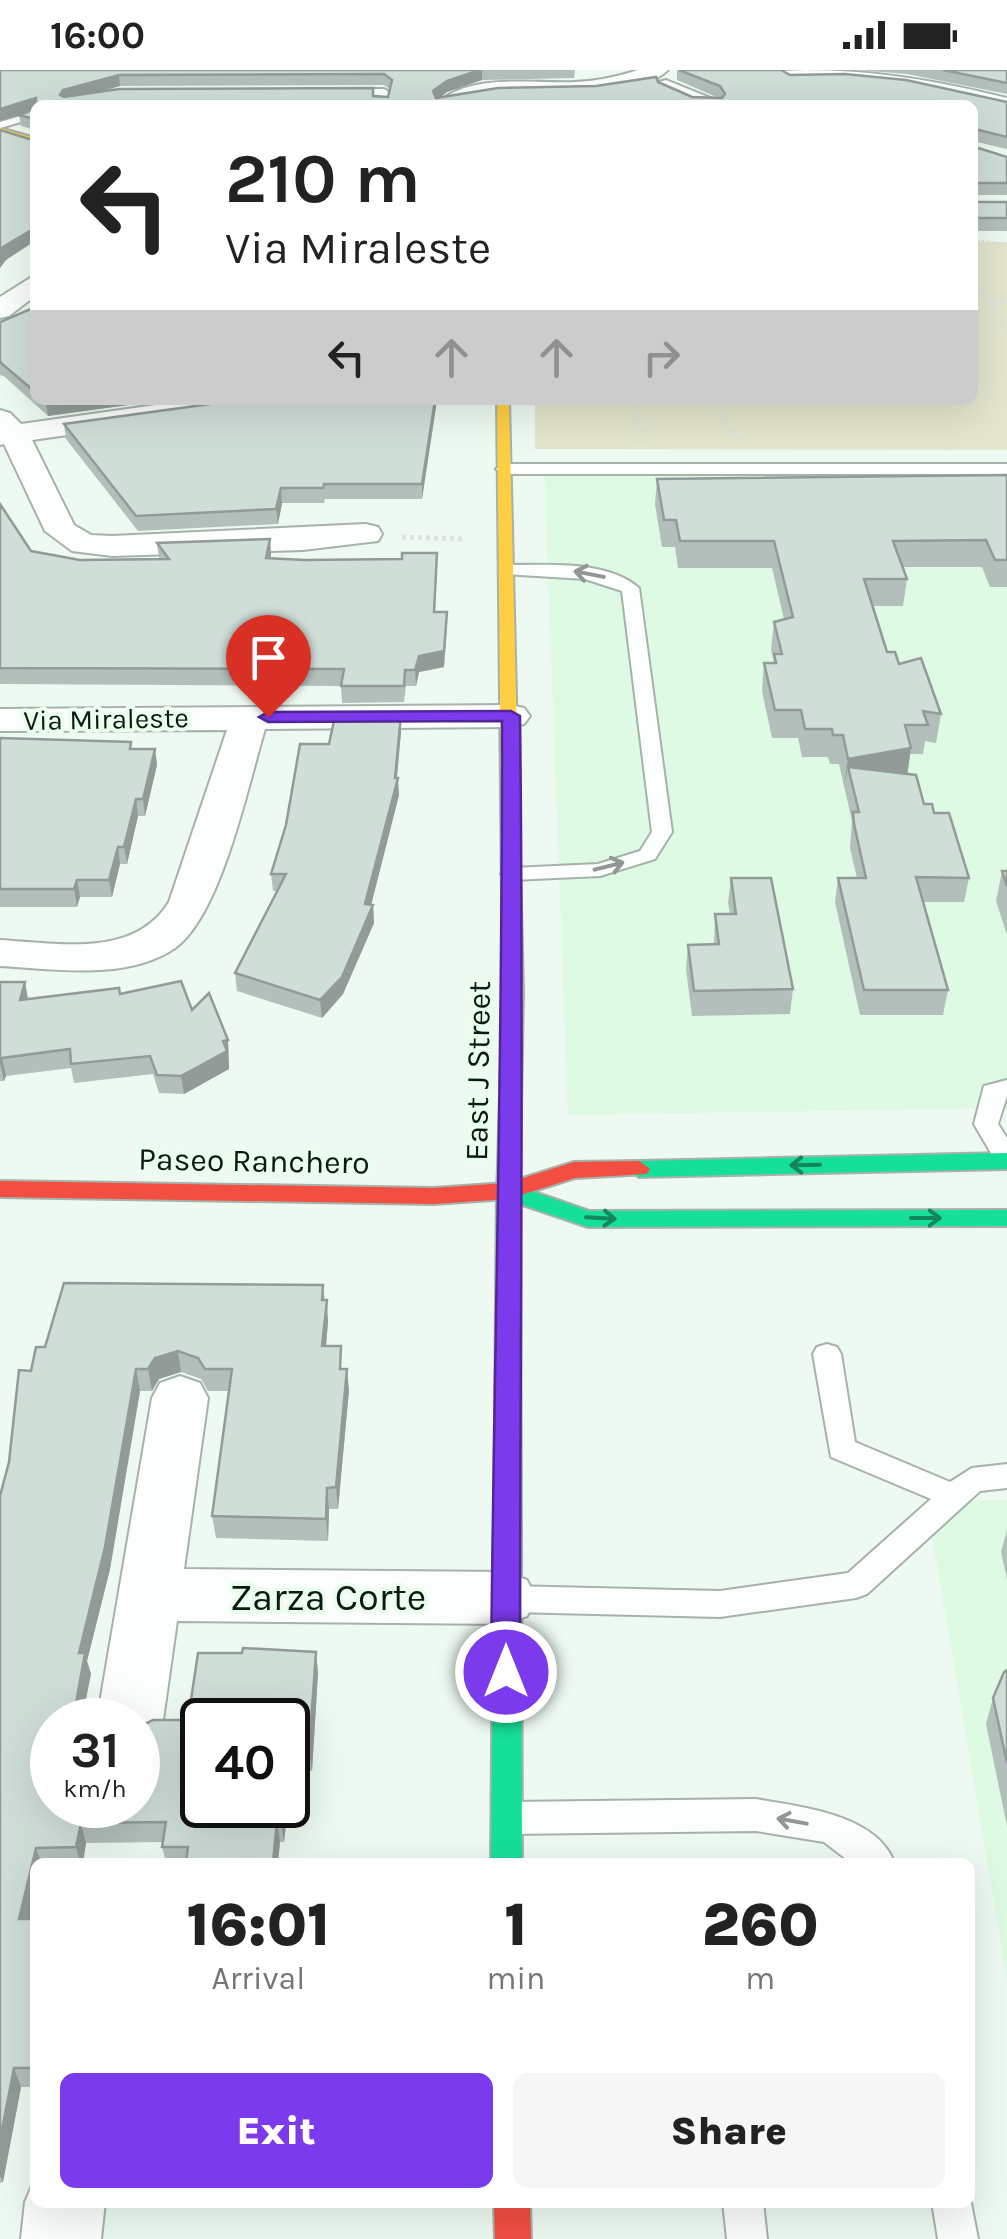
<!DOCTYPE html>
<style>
:root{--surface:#fff;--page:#f6f6f6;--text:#222;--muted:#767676;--accent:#7c3aed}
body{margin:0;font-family:Karla,sans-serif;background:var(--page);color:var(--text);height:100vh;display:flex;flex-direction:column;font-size:38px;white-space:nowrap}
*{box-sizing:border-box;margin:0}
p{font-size:32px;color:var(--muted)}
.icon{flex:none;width:55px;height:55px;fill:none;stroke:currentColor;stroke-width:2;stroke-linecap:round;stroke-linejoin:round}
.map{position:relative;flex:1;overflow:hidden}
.panel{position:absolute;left:30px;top:1788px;width:945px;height:350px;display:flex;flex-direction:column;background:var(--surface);border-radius:15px;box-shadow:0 10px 40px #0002}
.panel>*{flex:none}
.hud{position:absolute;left:30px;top:30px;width:948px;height:305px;border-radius:15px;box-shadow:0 10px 40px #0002;background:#fff;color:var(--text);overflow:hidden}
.speed{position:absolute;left:30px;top:1628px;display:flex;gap:20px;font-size:50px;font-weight:700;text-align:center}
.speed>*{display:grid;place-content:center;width:130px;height:130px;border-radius:50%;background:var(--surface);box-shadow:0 10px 40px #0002;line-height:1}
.speed small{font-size:25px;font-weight:400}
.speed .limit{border:5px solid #111;border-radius:15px;background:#fff;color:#111}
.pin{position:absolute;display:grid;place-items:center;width:85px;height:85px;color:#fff;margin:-102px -42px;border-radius:50% 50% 50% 0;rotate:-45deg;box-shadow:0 0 10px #0007}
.pin .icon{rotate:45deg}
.me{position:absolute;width:110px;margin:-55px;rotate:0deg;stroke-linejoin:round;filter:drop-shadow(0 0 8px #0008)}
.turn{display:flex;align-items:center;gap:35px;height:210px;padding:0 30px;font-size:45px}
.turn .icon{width:130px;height:130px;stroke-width:2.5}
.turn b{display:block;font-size:70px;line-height:85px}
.lanes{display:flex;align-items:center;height:95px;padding:0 30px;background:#0003;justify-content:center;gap:50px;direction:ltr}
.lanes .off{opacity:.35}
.eta{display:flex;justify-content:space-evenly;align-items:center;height:170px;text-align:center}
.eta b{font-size:60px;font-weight:800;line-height:70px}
.button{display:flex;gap:20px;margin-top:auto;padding:20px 30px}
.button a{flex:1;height:115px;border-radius:15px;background:var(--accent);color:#fff;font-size:40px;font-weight:800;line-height:115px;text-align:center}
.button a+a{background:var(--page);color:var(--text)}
.status{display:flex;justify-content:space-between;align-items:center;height:70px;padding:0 50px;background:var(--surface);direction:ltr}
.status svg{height:28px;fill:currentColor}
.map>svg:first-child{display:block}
</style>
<div class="status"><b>16:00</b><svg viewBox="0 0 49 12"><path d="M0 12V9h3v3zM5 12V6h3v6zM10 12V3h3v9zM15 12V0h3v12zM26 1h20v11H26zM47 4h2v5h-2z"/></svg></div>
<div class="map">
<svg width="1007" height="2169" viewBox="0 0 1007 2169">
<rect width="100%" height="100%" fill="#eefaf1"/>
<!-- built -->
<g fill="#def9e4">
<path d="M1007,394V1038L568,1045L544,396Z"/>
<path d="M1007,1430V1909L926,1431Z"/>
</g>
<!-- green -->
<path fill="#e4e5cd" d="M973,172H1007V380L535,379V330H972Z"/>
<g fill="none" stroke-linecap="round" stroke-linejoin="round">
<!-- lane casing -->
<g stroke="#a6b2aa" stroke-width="4">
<g id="lane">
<path d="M339,19H384L389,22L386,35H376L378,25L335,24Z"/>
<path d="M35,42V48L0,58V52Z"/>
<path d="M1007,394V404H504L496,399L504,394Z"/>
<path d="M508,495C548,495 607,490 639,518L672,762L655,789L600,806L512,810L501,804L512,798L598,794L640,781L652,762L622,521L585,509L502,504V496Z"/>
<path d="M1007,1010V1026L998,1054L1007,1068V1097L998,1095L974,1054L984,1016Z"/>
<path d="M827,1274L837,1277L841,1284L855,1372L950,1412L972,1398L1007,1394V1418L980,1421L867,1524L856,1528L720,1547L510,1542L499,1538L494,1529L499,1520L510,1516L720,1521L848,1503L931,1429L831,1387L813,1284L817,1277Z"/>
<path d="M756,1729C800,1737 876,1744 894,1792H850L824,1772L756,1761L510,1764L498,1759L493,1748L498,1737L510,1732Z"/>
<path d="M970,2128L978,2169H938L932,2132H970Z"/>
<path d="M723,2132H763L767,2169H727Z"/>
</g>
</g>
<!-- street casing -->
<g stroke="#a6b2aa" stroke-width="4">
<g id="street">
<path d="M638,0H668C633,32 543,21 498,25C476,27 458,35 436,35C468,2 533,14 575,12C597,11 617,7 638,0Z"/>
<path d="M805,0C875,0 939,11 1007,28V40C953,27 899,13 844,11C825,11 789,19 775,7L785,1Z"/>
<path d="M666,10L718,31L721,35H693L659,20V12Z"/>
<path d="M35,205V226L9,246L0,248V227Z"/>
<path d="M191,330H266L262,336L252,339L32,370L74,455L91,465L112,466L366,454L378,457L382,464L378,471L303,480L112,486L72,481L45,461L4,374L0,375V340L10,343L21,354Z"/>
<path d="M511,635L524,638L530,646L524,654L511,657L265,659C248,715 221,846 175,878C127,911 54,899 0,896V870C57,873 134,889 169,832L227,660L0,661V639Z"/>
<path d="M180,1306L200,1313L208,1328L184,1499L505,1502L527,1510L536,1528L527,1546L505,1554L177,1551L163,1650L153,1671L138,1676V1650H97L152,1328L160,1313Z"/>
<path d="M35,2109V2132H105L101,2169H21L25,2132Z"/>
</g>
</g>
<!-- fast casing -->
<g stroke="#a6b2aa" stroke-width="4">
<g id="fast">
<path d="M1007,1083V1099L639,1107L628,1099L639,1091Z"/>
<path d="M509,1088L520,1096V1117L589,1141L1007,1140V1156L588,1157L520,1134L522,1792H491L497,1121L498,1096Z"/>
</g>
</g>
<!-- slow casing -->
<g stroke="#a6b2aa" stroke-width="4">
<g id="slow">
<path d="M0,58L35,68V74L0,64Z"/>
<path d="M497,330H509L523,922L520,1096L509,1104L498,1096L503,922Z"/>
</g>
</g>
<!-- jam casing -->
<g stroke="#a6b2aa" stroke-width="4">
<g id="jam">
<path d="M639,1091L650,1099L647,1104L575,1108L508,1129L433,1134L0,1127V1111L433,1118L507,1113L574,1092Z"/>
<path d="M494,2132H530L531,2169H495Z"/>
</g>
</g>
<!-- path-far2 -->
<path stroke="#dee2df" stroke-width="2.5" stroke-dasharray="2.5 2.5" stroke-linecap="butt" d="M972,170L1007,174"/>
<!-- path-far1 -->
<g stroke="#dee2df" stroke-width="4" stroke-dasharray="2.5 2.5" stroke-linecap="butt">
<path d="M972,216L990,229L1007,261"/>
<path d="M990,230L1007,232"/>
<path d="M636,330L642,375"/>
<path d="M719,330L725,359L741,369"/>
</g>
<!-- path -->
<path stroke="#dee2df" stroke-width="5" stroke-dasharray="4 4" stroke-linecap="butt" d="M402,467L464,469"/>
<!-- lane -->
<use href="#lane" fill="#fcfefd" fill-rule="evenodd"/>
<!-- street -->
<use href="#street" fill="#fcfefd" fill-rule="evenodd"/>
<!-- fast -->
<use href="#fast" fill="#16e098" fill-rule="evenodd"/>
<!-- slow -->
<use href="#slow" fill="#ffcf43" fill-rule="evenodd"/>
<!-- jam -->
<use href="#jam" fill="#f24e42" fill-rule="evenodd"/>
</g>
<!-- wall -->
<g fill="#b3bfba" fill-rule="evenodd">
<path d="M0,0H575L574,8L482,10L447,22L440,27L658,12L692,27L719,28L677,10V0L790,5L1007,32V79L972,71L35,35V60L21,56L19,45L0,51ZM384,15L390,19L388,27L100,22L120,16Z"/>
<path d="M855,0H1007V24L907,4Z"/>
<path d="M972,76L1007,87V125H972Z"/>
<rect x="972" y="132" width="35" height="29"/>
<path d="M35,238V330H164L48,346L5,307L0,305V252Z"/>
<path d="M437,330L422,429H325L324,433H282L278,454L138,461L66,369L64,354Z"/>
<path d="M1007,405V517H990L982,497H903L907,509L903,536H872L887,582L899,594L941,644L936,673L925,671L923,684H910L907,704L924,734L934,743L969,808L964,832H923L948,920L943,945H860L835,832L838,808H857L850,778L852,751L839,694H830L828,687H802L798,668H772L762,621L764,593H774L771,580L774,552L784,549L772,498H678L675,477H662L655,434L657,409Z"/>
<path d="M0,434L31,481L80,490L159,489L157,473L270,469L271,488L304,490L402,489L437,483L435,542L447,558L444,597L419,602L416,616H406L404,632L342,633L341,616L0,614Z"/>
<path d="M401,662L397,708L399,725L371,835H373L374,853L343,924L322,948L237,921L235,903L277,821H273L271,804L329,674Z"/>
<path d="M0,668L132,679H155L157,695L145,746H138L127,794H120L112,827H80L77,837H0Z"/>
<path d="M1002,801H1007V865L996,831Z"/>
<path d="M731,808L793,919L790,944L692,946L686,899L688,875L714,874L715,844H730L728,833Z"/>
<path d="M0,912H25L28,929L120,924L192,940L228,970L229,999L184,1024L159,1023L153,1004L74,1013L71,998L6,1006L4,1011H0Z"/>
<path d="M323,1215L328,1252L326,1276L342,1299L349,1320L338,1439H329L328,1471L216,1468L212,1446L229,1321H208L201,1309L181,1302L159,1309L152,1321H140L110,1499L87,1591L91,1604L52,1735L188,1650L242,1583L316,1582L318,1603L312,1701H292L284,1772H280L278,1792H166L162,1777L163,1772L86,1773L83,1792H35V1829L30,1849H35V2017H21L3,2112L0,2113V1426L31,1301L45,1277Z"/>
<path d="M1007,1460V1509L1001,1482Z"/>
<path d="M1007,1600V1756L986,1654L993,1628Z"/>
</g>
<!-- shaded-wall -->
<g fill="#929b97">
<path d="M482,0V10L447,22L434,32L433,21L447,11Z"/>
<path d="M119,5L120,16L64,31L60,25L63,20Z"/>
<path d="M36,28L37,35H35V40L0,51V39Z"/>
<path d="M33,158L35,171L6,190L0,198V182L3,177Z"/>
<path d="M60,330H164L48,346L46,332Z"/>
<path d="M435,330H437L422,429V414Z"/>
<path d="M281,418L282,433L278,454L276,439Z"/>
<path d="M270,469L271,485L268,503L266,488Z"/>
<path d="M447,542L444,597L419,602L416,616L415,600L419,586Z"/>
<path d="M401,645V662L396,715L398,708L399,725L368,847L373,835L374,853L343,924L322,948L320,930L395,708Z"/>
<path d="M911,678L907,707L848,697L844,718L848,689Z"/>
<path d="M155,679L157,695L145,746L143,729Z"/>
<path d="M136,729L138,746L127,794L124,777Z"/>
<path d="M118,777L120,794L112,827L109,810Z"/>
<path d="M77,810L80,827L77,837L74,819Z"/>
<path d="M25,912L28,930H20Z"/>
<path d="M228,970L229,999L184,1024L181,1006L223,971Z"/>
<path d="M2,988L6,1006L4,1011L0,993Z"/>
<path d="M327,1230L328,1252L324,1298L322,1276Z"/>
<path d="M178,1281L181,1302L159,1309L152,1321L148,1299L155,1288Z"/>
<path d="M136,1299L140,1321L110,1499L87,1591L91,1604L82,1650H73L79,1583Z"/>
<path d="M347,1299L349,1320L338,1439L336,1417Z"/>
<path d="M327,1418L329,1439L328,1471L326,1449Z"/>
<path d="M316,1582L318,1603L312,1701L309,1680Z"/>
<path d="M289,1680L292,1701L284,1772L281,1752L283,1735H288Z"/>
<path d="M277,1751L280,1772L278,1792H273Z"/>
<path d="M81,1753L86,1773L83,1792H80L76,1777Z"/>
<path d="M36,1778L41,1792H35V1829L26,1870L19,1849Z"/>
<path d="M14,1998L21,2017L3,2112L0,2106V2070Z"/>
</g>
<!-- building -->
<g fill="#d0ded8" stroke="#929b97" stroke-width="2.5" fill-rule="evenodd">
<path d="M0,0H480L447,11L433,21L436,28L498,18L596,16L656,7L658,12L692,27L722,28L725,24L720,16L679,0H781L790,5L845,4L906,10L1007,32V67L975,59L972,60V35H36V28L0,39ZM384,4L392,10L388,27L373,26V18L119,19L64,27L60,25L63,20L119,5Z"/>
<path d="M943,0H1007V13Z"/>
<path d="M35,39V53L34,49L19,45Z"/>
<path d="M0,60L32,70L35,68V158L3,177L0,182Z"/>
<path d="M972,76L1007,87V113H972Z"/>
<rect x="972" y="132" width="35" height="16"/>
<path d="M33,238H35V322L0,292V252Z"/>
<path d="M239,330H435L422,414H324L323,418H281L276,439L136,446L64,354Z"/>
<path d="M1007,405V490H995L986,470L893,471L907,509H864L887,582H895L899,594L921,588L941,644L923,641L928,655H905L911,678L848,689L843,665H833L832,659H805L801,640H775L764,593H776L774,584H782L774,552L793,547L774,471H680L676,450H664L657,409Z"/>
<path d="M0,434L31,481L80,490L169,489L157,473L270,469L266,488L304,490L402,489V483H437L434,542H447L444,581L419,586L415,600H405L404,616H341L344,599L0,598Z"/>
<path d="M401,645L395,708H398L365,834L373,835L342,907L320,930L235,903L286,804H271L286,755L300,674H329L335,646Z"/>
<path d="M0,668L131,672L130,679H155L143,729H136L124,777H118L109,810H77L74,819H0Z"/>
<path d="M848,697L916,705L924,734H932L934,743H949L969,808L916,807L948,920H864L838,808H866L854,754L853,742H859Z"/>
<path d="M1002,801H1007V816Z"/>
<path d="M731,808H771L793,919L694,921L688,875L719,874L715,844H736Z"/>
<path d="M181,911L192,940L209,923L228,970L223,971L227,981L181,1006L157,1005L150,986L71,994L70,979L2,988L0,993V912H25L20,930L119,918L120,924Z"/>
<path d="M64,1213L323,1215L322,1230H327L322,1276H341L340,1299H347L336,1417L327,1418L326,1449L212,1446L232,1299H205L198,1288L178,1281L155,1288L148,1299H136L105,1477L79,1583H85L73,1650H52V1735H138V1657L153,1650H188L198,1583H242L243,1578L316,1582L309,1680H289L288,1692V1650H202V1735H283L281,1752L277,1751L273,1792H186L188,1777H162L166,1752L81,1753L76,1777L36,1778L19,1849H35V1998H14L0,2070V1426L9,1392L19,1300L31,1301L36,1277H45Z"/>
<path d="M1007,1600V1693L993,1628L1004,1602Z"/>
</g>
<!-- one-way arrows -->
<defs><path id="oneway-shaft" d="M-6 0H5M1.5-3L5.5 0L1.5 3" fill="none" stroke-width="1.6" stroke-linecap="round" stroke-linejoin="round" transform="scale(2.5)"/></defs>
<g stroke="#919793">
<use href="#oneway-shaft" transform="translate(589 504) rotate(-169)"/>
<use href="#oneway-shaft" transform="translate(609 796) rotate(-14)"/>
<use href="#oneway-shaft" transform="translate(792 1751) rotate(-170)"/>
</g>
<g stroke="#12875b">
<use href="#oneway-shaft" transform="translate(805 1095) rotate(179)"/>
<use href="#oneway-shaft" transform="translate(601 1148) rotate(3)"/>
<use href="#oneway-shaft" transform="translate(926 1148)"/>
</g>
<!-- route -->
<path fill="#7c3aed" stroke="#51269a" stroke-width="2.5" d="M511,641L520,646C524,965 520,1283 520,1602L516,1611L506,1614L495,1611L491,1602C494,1285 503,968 502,651L268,652L259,647L268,642Z"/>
<g text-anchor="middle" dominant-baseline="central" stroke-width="8" stroke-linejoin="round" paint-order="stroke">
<!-- far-street labels -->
<g font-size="28" fill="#0e1a11" stroke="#eafeee">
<text transform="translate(106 649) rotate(-1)">Via Miraleste</text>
</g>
<!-- street labels -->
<g font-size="32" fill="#0e1a11" stroke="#eafeee">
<text transform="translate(478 1001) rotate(-89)">East J Street</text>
<text transform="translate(254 1091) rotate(1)">Paseo Ranchero</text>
</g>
<!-- near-street labels -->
<g font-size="38" fill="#0e1a11" stroke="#eafeee">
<text x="328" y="1527">Zarza Corte</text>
</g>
</g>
</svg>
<div class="speed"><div>31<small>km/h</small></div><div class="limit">40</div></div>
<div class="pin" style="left:268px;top:647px;background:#d93025"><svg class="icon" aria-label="arrive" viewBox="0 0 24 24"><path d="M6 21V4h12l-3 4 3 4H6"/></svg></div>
<svg class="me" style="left:506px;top:1602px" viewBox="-20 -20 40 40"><circle r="17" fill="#7c3aed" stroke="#fff" stroke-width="3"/><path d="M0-11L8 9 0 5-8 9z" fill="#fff"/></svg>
<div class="hud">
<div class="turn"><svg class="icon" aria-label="left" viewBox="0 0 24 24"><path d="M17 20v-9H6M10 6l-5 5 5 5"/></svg><div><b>210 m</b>Via Miraleste</div></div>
<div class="lanes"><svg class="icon" aria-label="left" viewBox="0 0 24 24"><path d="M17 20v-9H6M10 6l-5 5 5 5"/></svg><svg class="icon off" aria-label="ahead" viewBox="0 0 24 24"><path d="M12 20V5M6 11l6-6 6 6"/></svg><svg class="icon off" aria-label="ahead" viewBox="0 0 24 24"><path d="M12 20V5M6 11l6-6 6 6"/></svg><svg class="icon off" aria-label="right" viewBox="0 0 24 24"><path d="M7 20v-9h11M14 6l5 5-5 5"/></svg></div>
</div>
<section class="panel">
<div class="eta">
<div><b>16:01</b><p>Arrival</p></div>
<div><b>1</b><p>min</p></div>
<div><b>260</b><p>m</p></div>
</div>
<div class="button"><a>Exit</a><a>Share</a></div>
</section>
</div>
